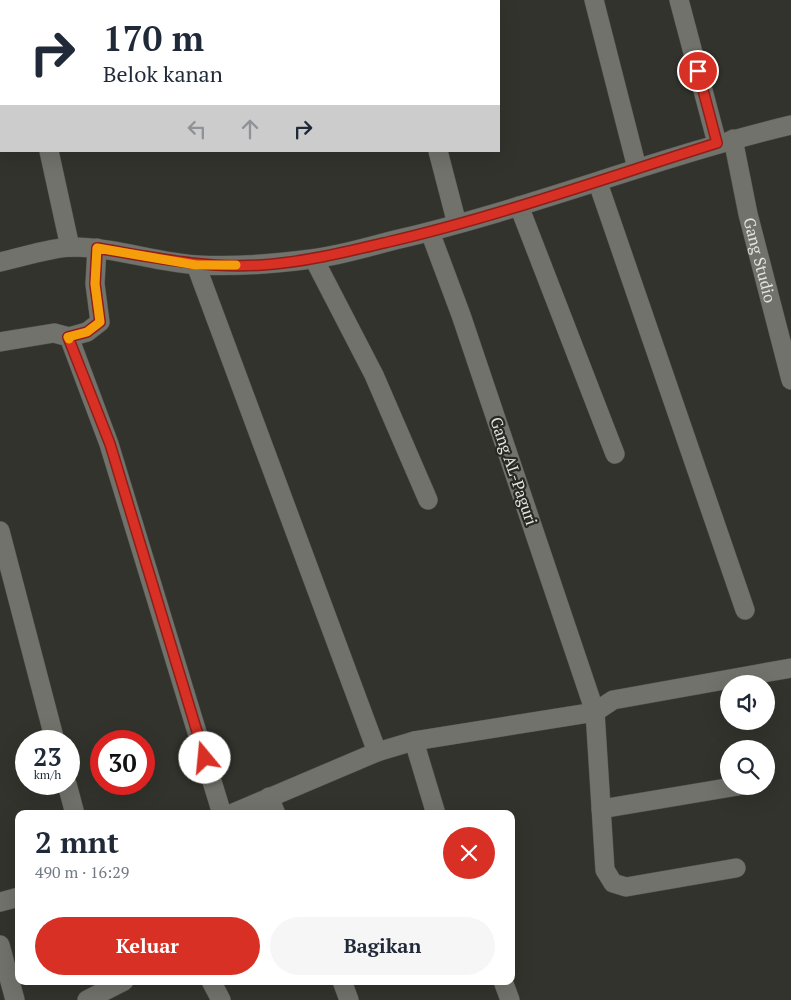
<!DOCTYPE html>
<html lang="id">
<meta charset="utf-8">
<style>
:root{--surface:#fff;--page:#f6f6f7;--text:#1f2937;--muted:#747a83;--accent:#d93025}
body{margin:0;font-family:"PT Serif",serif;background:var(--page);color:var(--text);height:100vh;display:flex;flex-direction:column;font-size:19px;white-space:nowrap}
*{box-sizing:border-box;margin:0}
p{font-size:16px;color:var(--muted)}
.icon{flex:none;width:28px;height:28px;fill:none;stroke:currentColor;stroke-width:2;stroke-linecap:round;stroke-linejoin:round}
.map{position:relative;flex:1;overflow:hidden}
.side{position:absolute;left:15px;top:810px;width:500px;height:175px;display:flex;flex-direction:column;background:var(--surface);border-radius:10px;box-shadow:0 5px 20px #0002}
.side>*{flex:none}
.hud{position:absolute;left:0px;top:0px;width:500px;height:152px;box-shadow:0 5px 20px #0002;background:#fff;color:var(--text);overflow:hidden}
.controls{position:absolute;left:720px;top:675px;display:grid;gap:10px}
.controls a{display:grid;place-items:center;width:55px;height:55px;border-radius:50%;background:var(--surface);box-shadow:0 5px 20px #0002;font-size:25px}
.speed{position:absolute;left:15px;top:730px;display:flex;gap:10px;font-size:25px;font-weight:700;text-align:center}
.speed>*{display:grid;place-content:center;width:65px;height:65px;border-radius:50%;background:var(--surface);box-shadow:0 5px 20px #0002;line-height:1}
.speed small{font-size:12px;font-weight:400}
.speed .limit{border:8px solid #d22;background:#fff;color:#111}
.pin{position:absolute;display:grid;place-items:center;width:42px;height:42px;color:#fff;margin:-21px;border:2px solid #fff;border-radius:50%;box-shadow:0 1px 5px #0007}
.me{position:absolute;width:55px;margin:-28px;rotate:343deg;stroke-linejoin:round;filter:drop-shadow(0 0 4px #0008)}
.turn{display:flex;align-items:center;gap:18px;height:105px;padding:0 20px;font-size:22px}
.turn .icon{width:65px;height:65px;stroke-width:2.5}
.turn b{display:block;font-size:35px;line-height:42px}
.lanes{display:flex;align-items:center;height:48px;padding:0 20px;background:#0003;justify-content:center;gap:25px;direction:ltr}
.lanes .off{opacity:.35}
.round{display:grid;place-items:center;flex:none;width:52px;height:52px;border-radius:26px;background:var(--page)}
.overview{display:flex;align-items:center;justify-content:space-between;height:85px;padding:0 20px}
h1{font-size:30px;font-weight:700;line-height:38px}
.cta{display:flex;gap:10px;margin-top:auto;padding:10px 20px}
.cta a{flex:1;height:58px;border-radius:30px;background:var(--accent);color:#fff;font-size:20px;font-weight:700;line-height:58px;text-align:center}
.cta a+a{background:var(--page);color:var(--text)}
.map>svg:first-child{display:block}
</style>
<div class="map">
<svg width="791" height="1000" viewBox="0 0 791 1000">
<rect width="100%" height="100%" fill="#31332c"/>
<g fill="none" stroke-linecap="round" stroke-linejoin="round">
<!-- minor casing -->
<g stroke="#4e5049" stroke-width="20">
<g id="minor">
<path d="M21,0V1"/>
<path d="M398,0V1"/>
<path d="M594,0L637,168"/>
<path d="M679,0L717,143"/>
<path id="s1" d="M733,139L748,214L791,380"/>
<path d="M49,151L70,247"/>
<path d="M438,151L457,224"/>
<path d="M598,183L745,610"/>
<path d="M519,206L615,454"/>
<path d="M314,259L374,375L428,500"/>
<path d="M0,262C23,257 48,248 72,247C114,247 155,262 197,265C235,267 274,264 311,259C339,256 367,247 395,240C529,209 657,157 791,125"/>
<path d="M196,265L377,752L231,814"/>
<path d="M69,337L87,332L100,322L95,284L97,248"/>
<path d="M0,342L54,333L69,337L109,444L222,814"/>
<path d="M0,531L55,741"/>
<path d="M414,741L436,814"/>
<path d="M377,752L414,741L595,712L461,315L430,232"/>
<path d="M67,784L75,814"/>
<path d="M269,797L276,814"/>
<path d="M601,809L738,786"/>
<path d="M736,868L626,887L613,883L605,870L595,712L613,700L791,668"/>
<path d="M0,902L19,897"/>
<path d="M0,945L15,1000"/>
<path d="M211,981L221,1000"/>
<path d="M342,981L349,1000"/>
<path d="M503,981L510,1000"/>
<path d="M87,1000L124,981"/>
</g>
</g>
<!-- minor -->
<use href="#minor" stroke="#71726b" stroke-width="19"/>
</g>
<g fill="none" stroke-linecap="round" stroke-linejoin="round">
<!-- route casing -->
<g stroke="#8d1f18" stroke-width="12">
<path id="route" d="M205,758L110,444L68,337L87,332L100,322L95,284L97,248C151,257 206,269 262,265C305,262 346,252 388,242C500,216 608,177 717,143L698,71"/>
</g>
<!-- route -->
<use href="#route" stroke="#d93025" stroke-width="9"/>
<!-- slow -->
<path stroke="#f59e0b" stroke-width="9" d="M69,339L68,337L87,332L100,322L95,284L97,248L196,265H236"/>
</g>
<g text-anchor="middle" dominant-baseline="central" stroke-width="4.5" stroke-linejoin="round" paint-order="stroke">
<!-- street labels -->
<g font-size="16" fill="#e4e5e1" stroke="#272922">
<text stroke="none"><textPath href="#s1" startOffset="124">Gang Studio</textPath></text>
<text transform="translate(514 471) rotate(71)">Gang AL-Paguri</text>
</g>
</g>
</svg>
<div class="controls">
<a><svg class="icon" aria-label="sound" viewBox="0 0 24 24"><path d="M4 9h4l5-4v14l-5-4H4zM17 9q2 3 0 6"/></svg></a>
<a><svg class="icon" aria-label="search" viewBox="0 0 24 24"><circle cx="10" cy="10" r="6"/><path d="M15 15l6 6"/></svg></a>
</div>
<div class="speed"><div>23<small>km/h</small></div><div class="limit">30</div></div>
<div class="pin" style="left:698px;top:71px;background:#d93025"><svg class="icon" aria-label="arrive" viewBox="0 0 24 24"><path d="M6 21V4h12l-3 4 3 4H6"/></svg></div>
<svg class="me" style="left:205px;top:758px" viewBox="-20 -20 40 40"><circle r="19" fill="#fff"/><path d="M0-13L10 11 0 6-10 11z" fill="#d93025"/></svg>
<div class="hud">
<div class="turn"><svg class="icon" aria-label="right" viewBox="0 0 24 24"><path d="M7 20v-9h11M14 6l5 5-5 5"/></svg><div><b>170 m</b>Belok kanan</div></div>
<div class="lanes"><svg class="icon off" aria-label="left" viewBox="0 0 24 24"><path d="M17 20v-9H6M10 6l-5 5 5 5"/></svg><svg class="icon off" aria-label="ahead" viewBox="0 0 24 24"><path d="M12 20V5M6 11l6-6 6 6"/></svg><svg class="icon" aria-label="right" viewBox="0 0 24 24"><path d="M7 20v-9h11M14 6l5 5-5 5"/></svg></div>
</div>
<section class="side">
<div class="overview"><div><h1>2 mnt</h1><p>490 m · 16:29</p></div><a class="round" style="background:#d93025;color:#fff"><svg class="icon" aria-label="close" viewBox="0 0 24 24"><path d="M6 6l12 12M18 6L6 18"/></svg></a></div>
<div class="cta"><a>Keluar</a><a>Bagikan</a></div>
</section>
</div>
